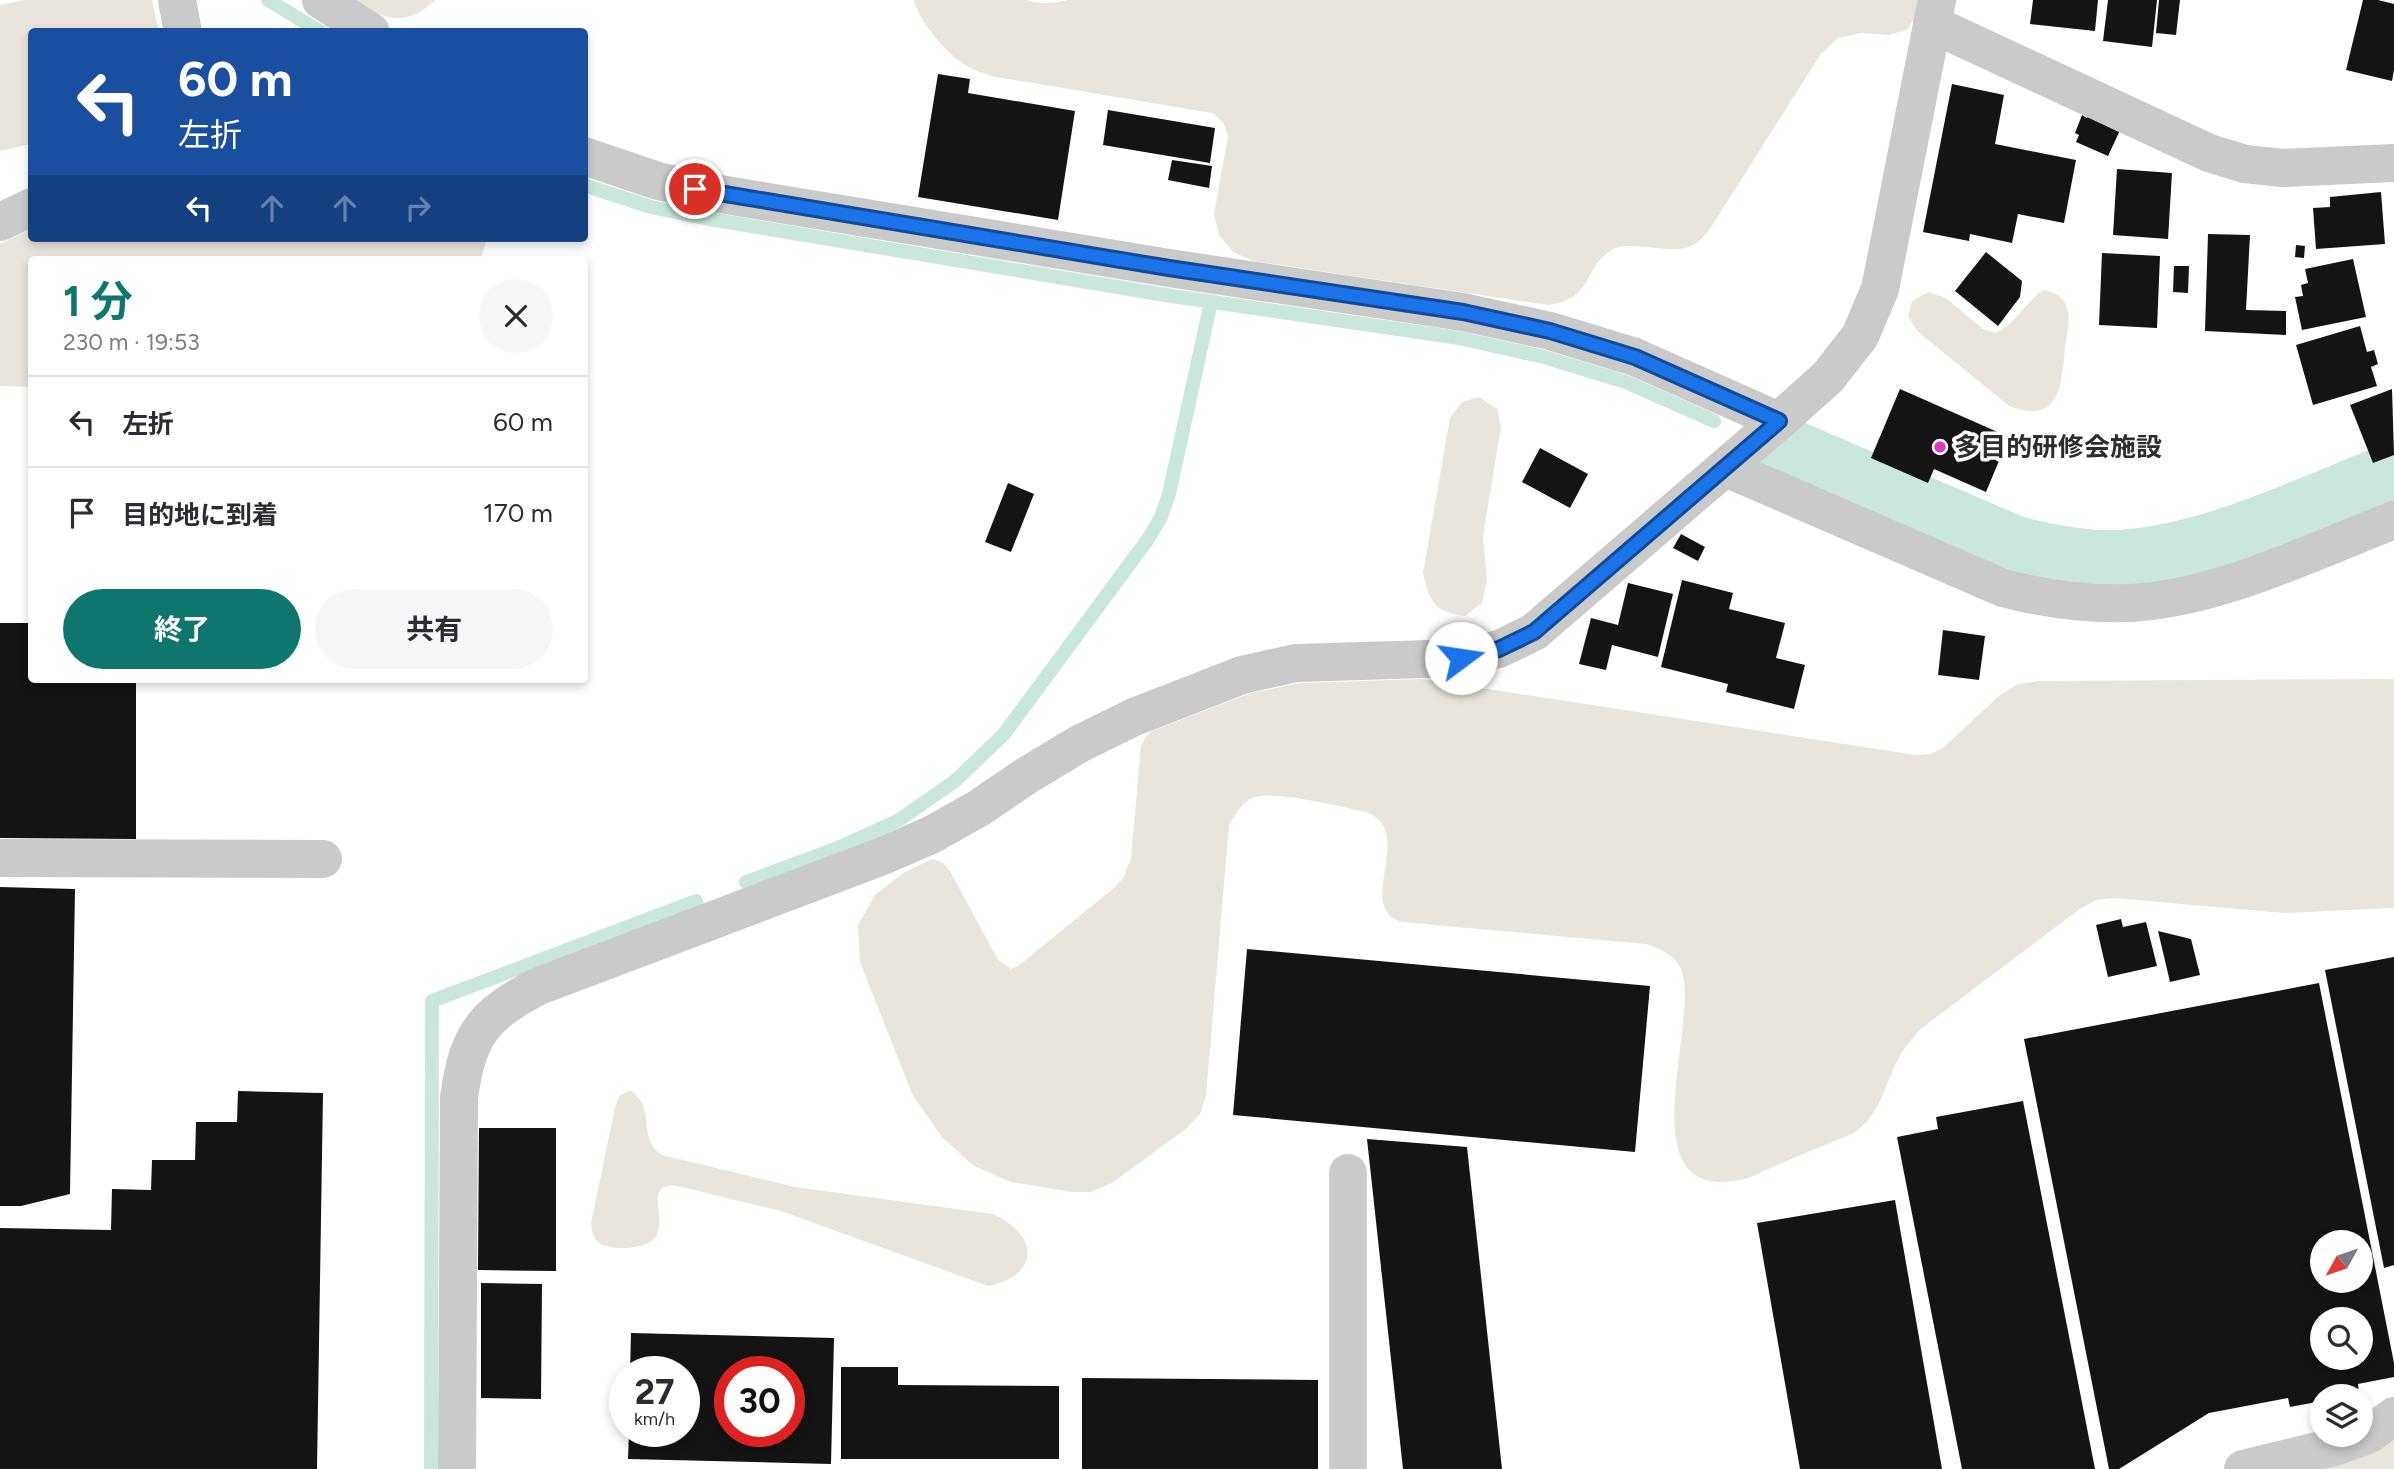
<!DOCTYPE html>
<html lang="ja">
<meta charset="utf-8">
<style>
:root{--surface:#fff;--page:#f7f7f7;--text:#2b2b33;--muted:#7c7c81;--line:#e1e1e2;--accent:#0f766e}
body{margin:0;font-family:Figtree,"Noto Sans JP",sans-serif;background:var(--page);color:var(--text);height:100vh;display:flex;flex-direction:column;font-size:26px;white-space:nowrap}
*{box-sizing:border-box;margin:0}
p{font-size:23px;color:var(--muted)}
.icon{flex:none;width:38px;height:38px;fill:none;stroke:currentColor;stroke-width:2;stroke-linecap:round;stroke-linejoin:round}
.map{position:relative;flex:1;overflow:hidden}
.sheet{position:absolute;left:28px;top:256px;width:560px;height:427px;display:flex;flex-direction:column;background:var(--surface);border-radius:7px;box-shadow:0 4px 10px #0003}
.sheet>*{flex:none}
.hud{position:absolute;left:28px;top:28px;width:560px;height:214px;border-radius:7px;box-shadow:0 4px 10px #0003;background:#1a4fa0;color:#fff;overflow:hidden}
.needle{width:46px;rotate:230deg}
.fabs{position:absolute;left:2310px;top:1230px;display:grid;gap:14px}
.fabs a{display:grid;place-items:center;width:63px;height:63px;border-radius:50%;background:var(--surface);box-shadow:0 4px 10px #0003;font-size:35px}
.speed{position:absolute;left:609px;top:1356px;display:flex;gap:14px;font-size:35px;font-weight:700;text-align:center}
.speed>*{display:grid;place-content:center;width:91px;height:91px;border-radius:50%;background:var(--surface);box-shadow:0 4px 10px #0003;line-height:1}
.speed small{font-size:18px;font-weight:400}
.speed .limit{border:10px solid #d22;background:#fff;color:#111}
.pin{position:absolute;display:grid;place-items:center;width:60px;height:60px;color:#fff;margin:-30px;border:4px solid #fff;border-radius:50%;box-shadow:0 2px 7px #0007}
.me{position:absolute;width:77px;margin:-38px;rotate:76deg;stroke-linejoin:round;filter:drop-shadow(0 0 5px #0008)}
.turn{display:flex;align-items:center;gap:24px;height:147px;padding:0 35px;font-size:32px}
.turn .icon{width:91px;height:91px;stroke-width:2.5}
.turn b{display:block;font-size:49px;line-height:60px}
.lanes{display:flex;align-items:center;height:66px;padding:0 35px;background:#0003;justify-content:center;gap:35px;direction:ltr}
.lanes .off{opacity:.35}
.round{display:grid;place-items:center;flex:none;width:74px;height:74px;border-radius:37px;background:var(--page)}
.overview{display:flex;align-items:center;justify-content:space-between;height:119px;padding:0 35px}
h1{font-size:42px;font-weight:700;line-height:52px;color:var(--accent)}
.button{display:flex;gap:14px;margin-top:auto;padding:14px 35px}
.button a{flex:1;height:80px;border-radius:42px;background:var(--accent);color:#fff;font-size:28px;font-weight:700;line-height:80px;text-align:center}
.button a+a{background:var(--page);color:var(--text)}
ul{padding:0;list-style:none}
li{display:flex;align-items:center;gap:21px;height:91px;padding:0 35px;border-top:2px solid var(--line)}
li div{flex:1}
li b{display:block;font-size:26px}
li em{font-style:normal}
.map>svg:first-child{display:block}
</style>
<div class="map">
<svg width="2394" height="1469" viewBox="0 0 2394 1469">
<rect width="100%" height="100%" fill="#fff"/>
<!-- green -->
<g fill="#e9e5dc">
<path d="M24,0H152L159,31L32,32L31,144L0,151V5Z"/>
<path d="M352,0H435C406,28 384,20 352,0Z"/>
<path d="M914,0H1027C1040,5 1055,3 1068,0H1920L1918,11L1908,29L1889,35L1861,33L1838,38L1820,55L1708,232C1703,237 1697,244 1691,246C1669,256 1628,238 1610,251C1581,271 1595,298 1548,305L1253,261L1233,252L1219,235L1214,214L1228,136L1223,122L1212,113L996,77C987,74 977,72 969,67C949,57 919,22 914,0Z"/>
<path d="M31,229L32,238H487L481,259H32L31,387L0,386V244Z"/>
<path d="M2043,290C2052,292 2060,294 2065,303C2072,316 2067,333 2065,347C2062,384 2060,426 2009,406L1917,331L1908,316L1912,301L1928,292L1946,298L1983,329L1996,333C2016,323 2025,303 2043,290Z"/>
<path d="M1479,397L1497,409L1501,427L1483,537L1487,580L1482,603L1465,616C1434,612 1430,602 1423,573L1450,418L1462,402Z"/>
<path d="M1423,679L1916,755L1931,754L1944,747L2000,695L2018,684L2038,681L2394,679V908L2284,913L2114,898L2097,900L2081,908L1922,1028C1914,1036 1907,1044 1901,1054C1884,1083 1883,1112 1854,1133C1827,1144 1801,1155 1775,1166C1763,1171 1751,1178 1740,1180C1626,1203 1699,1027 1682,972C1677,956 1661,949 1646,944L1402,922C1353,907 1418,831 1366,812C1342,807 1269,788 1250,799C1240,805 1235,815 1229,825L1206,1096L1200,1114L1187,1128L1112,1183L1091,1192H1072L1011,1182L974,1166L942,1137L913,1096L860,962L858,925L875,895L903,873L932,859L942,862L950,871L998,960L1011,969L1018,966L1115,887L1123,878L1131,858L1141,746L1146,736L1152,731L1248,694L1299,683Z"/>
<path d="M630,1090C658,1110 636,1138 662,1155L795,1187L993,1214C1039,1235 1041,1275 988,1286L781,1211L673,1185C642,1187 671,1222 653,1240C643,1249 611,1251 599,1243C593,1238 592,1231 591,1223L615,1107L619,1096Z"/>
<path d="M2394,1437V1469H2314Z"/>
</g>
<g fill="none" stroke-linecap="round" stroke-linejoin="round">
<!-- stream -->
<g stroke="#c9e8db" stroke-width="14">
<path d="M268,0L321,32"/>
<path d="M584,185L651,207L709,219L1165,295L1459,338L1544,357L1626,382L1714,421"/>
<path d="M746,882L838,848L899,820L955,781L1004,734L1148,539L1161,517L1169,494L1211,302"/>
<path d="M431,1469L432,1001L696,901"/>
</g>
<!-- river -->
<path stroke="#c9e8db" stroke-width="80" d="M1788,459L2013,556C2051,565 2091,573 2130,569C2217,562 2312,515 2394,483"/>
</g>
<!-- building -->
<g fill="#141414" fill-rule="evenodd">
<path d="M2033,0H2098L2095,31L2030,24Z"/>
<path d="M2108,0H2157L2152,47L2103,41Z"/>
<path d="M2159,0H2180L2176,35L2156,33Z"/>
<path d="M2363,0H2378L2394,4V70L2392,81L2346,70Z"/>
<path d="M938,74L970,79L968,93L1075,111L1058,220L918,197Z"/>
<path d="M1952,84L2004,95L1995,144L2076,160L2064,223L2018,214L2012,243L1970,234L1969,241L1923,232Z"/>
<path d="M1108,110L1215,128L1210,163L1103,145Z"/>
<path d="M2090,111L2122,126L2108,156L2076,142L2079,135L2075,133L2082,115L2087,118Z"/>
<path d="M1172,160L1212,166L1209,188L1168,180Z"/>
<path d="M2117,169L2172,173L2168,239L2113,235Z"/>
<path d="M2381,192L2385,244L2316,249L2313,208L2330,207V197Z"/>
<path d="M2208,234L2250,235L2246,310L2286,311V335L2205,331Z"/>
<path d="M2296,245L2305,246L2304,258L2295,257Z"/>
<path d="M1986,252L2022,281L2020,297L1998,326L1955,291Z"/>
<path d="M2102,253L2160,256L2157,328L2099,325Z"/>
<path d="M2353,259L2366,317L2302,330L2295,297L2303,296L2301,285L2308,283L2305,269Z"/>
<path d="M2174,266H2189L2188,293L2173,292Z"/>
<path d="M2360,326L2367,352L2374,350L2378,364L2371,367L2377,386L2313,405L2296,345Z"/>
<path d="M1900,389L2009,437L1986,492L1934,469L1928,483L1871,458Z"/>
<path d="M2392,389L2394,455L2373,463L2350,405Z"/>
<path d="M1540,448L1588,474L1570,508L1522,482Z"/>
<path d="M1008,483L1034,494L1011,552L985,542Z"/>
<path d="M1681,534L1705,547L1698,561L1673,548Z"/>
<path d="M1682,580L1733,593L1729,609L1785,623L1776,658L1805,665L1794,709L1726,692L1728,684L1661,667Z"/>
<path d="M1628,583L1673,594L1658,657L1612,645L1606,670L1579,664L1591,618L1618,625Z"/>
<path d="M0,623H32V679H136V839L0,838Z"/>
<path d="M1943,630L1985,636L1979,680L1938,675Z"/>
<path d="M0,887L75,889L70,1194L21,1206H0Z"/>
<path d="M2121,919L2123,927L2146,922L2157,966L2108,977L2096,925Z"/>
<path d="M2158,931L2191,939L2200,975L2170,982Z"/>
<path d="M1247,949L1650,986L1635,1152L1233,1115Z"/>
<path d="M2394,957V1265L2384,1268L2325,970Z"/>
<path d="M2319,983L2394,1363V1377L2358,1384L2359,1394L2344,1396H2322V1401L2290,1407L2288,1398L2209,1413L2119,1469H2109L2024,1039ZM2322,1242H2361V1281H2322ZM2322,1320H2361V1358H2322Z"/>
<path d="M238,1091L323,1093L317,1469H0V1228L111,1230L112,1189L151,1190L152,1160H195L196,1122H237Z"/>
<path d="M2023,1101L2095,1469H1962L1897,1137L1938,1129L1936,1117Z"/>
<path d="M479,1128H556V1271L478,1270Z"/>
<path d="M1367,1139L1467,1147L1502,1469H1403Z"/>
<path d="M1895,1200L1942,1469H1800L1757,1223Z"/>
<path d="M481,1283L542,1284L541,1399L481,1398Z"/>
<path d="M631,1333L834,1338L831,1464L628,1459L629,1432H684V1372H630ZM730,1372H789V1432H730Z"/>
<path d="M841,1367H898V1385L1059,1386V1459H841Z"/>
<path d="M1082,1378L1318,1380V1469H1082Z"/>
</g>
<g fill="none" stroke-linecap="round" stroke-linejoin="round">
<!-- minor -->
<g stroke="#cacaca" stroke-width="38">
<path d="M177,0L183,32"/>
<path d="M321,0L371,32"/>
<path d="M1932,24L2209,153L2245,164L2283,168L2394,163"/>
<path d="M584,156L658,181L714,193L1169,268L1463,312L1550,331L1635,357L1779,421"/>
<path d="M0,222L32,207"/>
<path d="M1726,468L2003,588C2045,599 2087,605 2130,603C2220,598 2311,552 2394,520"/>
<path d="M0,858L323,859"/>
<path d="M457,1469L459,1097C468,1034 483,1015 539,986L880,857L931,835L979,808L1026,776L1079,744L1134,717L1242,675L1296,663L1461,658L1499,649L1534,632L1779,421L1828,377L1860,336L1880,289L1937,0"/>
<path d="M1348,1469V1173"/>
<path d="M2243,1469L2338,1446L2368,1435L2394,1416"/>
</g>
</g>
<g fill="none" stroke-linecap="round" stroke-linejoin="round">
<!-- route casing -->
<g stroke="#114b97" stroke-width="18">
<path id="route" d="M695,189L1169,268L1463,312L1550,331L1635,357L1779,421L1534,632L1499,649L1461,658"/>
</g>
<!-- route -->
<use href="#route" stroke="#1a73e8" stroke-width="12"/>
</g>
<!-- markers -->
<circle fill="#d63dc1" stroke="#fff" stroke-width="2.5" cx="1940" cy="447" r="7"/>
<g text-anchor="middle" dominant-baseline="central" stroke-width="7" stroke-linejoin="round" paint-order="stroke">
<!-- poi labels -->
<g font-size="26" font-weight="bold" fill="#2d2d2d" stroke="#fff" text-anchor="start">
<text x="1954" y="447">多目的研修会施設</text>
</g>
</g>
</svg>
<div class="fabs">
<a><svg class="needle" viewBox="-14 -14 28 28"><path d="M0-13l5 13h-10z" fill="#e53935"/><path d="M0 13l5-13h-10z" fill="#7c7c81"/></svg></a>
<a><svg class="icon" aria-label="search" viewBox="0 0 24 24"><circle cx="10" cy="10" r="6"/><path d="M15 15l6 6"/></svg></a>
<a><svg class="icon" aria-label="layers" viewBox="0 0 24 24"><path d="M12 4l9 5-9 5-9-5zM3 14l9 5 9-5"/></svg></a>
</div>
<div class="speed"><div>27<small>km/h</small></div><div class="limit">30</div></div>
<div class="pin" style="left:695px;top:189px;background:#d93025"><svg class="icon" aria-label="arrive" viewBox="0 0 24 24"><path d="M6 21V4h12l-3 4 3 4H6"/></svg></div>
<svg class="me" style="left:1461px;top:658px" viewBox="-20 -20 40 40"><circle r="19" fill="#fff"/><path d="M0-13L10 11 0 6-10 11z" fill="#1a73e8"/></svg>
<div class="hud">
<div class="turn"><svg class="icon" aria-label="left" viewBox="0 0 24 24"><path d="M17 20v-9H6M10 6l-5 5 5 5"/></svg><div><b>60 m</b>左折</div></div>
<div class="lanes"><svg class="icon" aria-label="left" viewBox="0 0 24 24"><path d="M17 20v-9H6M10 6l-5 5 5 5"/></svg><svg class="icon off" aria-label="ahead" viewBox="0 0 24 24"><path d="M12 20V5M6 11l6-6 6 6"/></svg><svg class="icon off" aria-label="ahead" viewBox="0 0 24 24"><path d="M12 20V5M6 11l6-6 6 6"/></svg><svg class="icon off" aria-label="right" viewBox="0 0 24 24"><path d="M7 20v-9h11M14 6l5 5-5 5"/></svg></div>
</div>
<section class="sheet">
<div class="overview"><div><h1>1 分</h1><p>230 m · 19:53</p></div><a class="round"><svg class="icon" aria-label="close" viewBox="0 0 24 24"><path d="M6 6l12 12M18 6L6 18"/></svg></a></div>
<ul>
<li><svg class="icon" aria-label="left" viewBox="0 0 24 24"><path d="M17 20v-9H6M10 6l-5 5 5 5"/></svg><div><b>左折</b></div><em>60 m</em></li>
<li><svg class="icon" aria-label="arrive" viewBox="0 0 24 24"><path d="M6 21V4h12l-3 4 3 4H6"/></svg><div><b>目的地に到着</b></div><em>170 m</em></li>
</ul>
<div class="button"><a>終了</a><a>共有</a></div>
</section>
</div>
